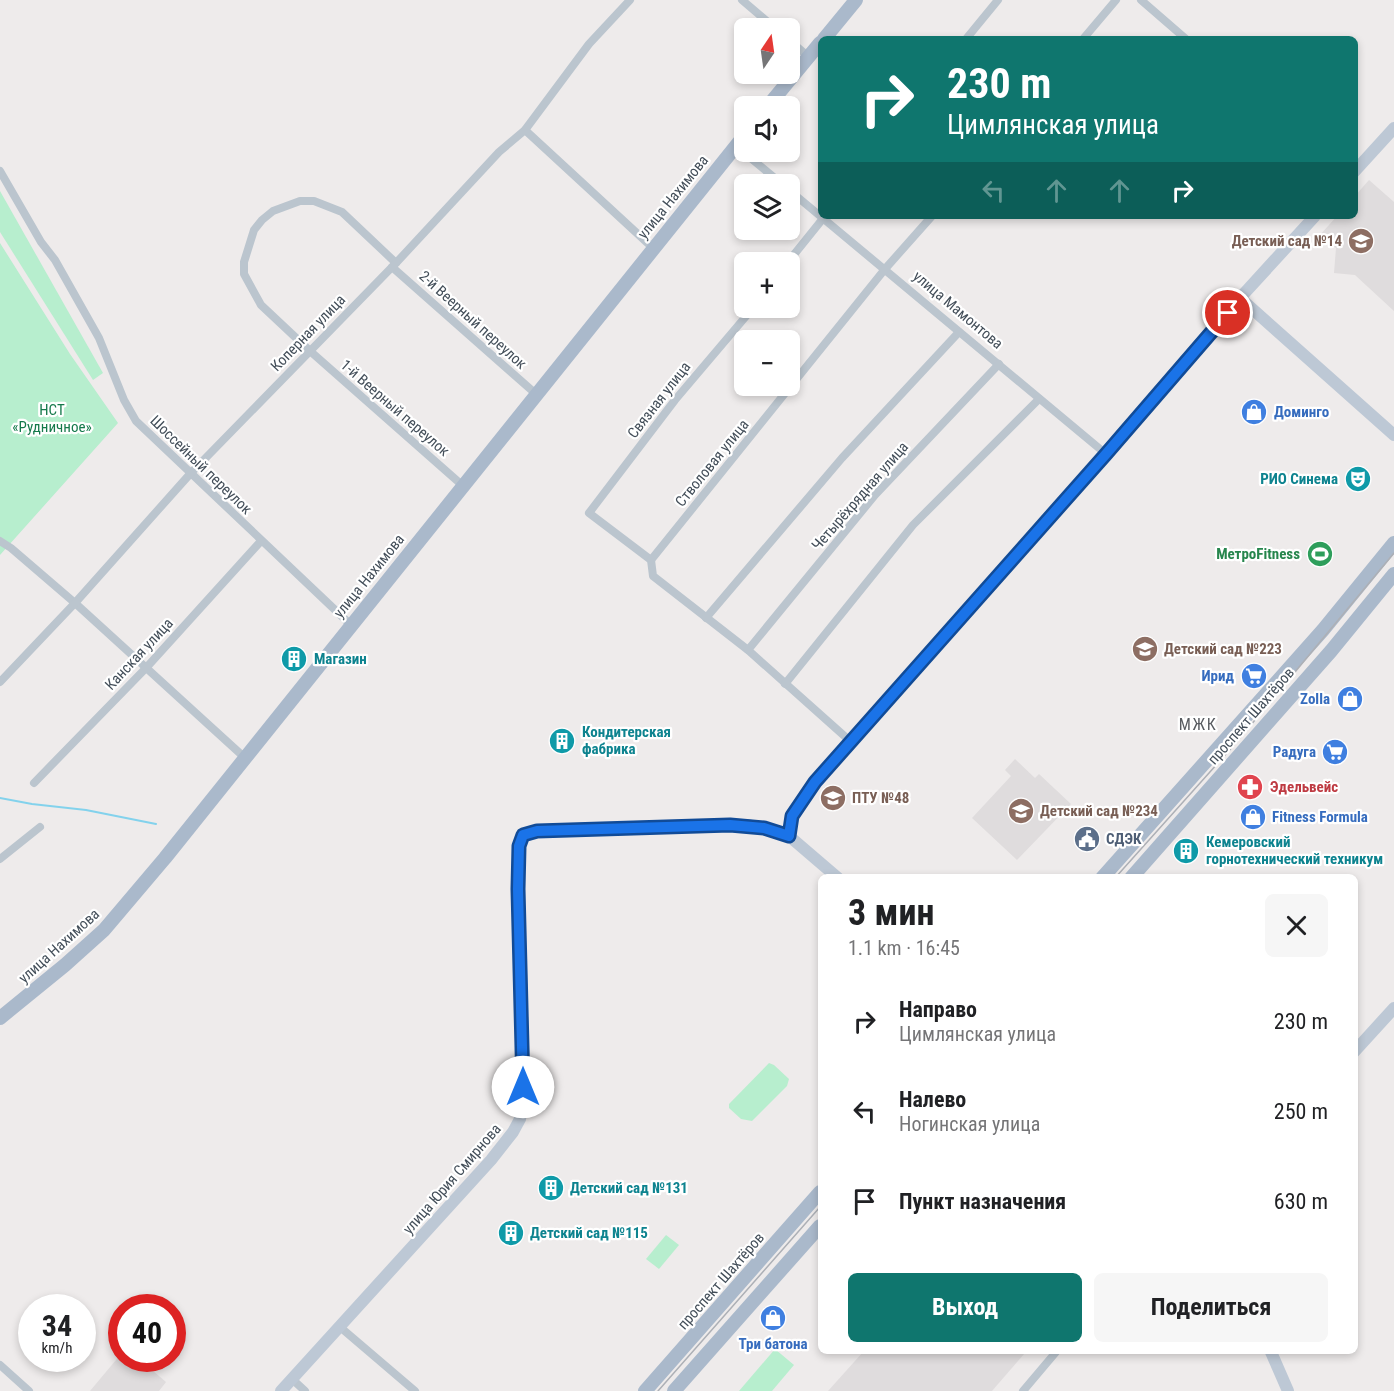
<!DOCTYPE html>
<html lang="ru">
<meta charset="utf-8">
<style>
:root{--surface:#fff;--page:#f6f6f6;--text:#202124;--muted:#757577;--accent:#0f766e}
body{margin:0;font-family:"Roboto Condensed",sans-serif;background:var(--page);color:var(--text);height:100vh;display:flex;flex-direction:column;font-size:22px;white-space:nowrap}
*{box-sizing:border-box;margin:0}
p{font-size:20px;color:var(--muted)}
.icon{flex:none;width:33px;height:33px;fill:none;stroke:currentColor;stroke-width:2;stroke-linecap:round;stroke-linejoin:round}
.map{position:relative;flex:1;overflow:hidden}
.panel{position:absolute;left:818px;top:874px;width:540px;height:480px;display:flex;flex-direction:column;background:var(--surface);border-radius:9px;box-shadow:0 3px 9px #0003}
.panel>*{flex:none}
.top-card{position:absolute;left:818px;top:36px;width:540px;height:183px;border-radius:9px;box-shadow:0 3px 9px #0003;background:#0f766e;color:#fff;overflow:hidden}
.needle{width:39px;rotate:13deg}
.controls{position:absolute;left:734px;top:18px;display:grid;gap:12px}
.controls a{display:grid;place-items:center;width:66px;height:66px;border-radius:9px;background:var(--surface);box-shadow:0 3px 9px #0003;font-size:30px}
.speed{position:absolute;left:18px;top:1294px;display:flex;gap:12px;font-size:30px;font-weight:700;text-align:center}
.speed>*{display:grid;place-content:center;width:78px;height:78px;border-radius:50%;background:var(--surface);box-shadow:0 3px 9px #0003;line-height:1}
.speed small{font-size:15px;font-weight:400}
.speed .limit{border:9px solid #d22;background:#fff;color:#111}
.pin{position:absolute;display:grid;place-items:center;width:51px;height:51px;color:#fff;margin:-26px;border:3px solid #fff;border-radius:50%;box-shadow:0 2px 6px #0007}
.me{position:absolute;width:66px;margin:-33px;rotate:0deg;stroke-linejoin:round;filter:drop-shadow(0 0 4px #0008)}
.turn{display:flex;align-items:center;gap:21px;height:126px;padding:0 30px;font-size:27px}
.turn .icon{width:78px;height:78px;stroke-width:2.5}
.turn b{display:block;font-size:42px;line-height:51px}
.lanes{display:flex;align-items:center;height:57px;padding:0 30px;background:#0003;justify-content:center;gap:30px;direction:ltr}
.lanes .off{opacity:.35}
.round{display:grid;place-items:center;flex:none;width:63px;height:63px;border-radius:9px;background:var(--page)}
.headline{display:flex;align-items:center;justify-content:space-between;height:102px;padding:0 30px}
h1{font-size:36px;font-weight:700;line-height:45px}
.action{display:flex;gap:12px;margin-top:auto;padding:12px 30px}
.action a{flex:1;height:69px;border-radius:9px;background:var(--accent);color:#fff;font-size:24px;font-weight:700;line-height:69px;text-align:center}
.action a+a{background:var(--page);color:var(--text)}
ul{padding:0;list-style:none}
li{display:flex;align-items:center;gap:18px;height:90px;padding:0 30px}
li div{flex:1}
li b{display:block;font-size:22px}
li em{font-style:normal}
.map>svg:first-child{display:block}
</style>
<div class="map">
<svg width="1394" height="1391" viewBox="0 0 1394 1391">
<rect width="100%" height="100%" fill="#eeebeb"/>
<!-- education -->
<g fill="#dfdcdd">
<path d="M1369,180L1394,202V311L1355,275L1334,273L1336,248L1320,235L1337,216H1354L1355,196Z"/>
<path d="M1015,759L1035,778L1039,774L1071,804L1017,860L972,818L1011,776L1005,770Z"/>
<path d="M863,1352H1023L1025,1353L992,1391H828Z"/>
<path d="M121,1354L122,1359H139L166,1382L159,1391H90Z"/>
</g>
<!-- green -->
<g fill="#b7eece">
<path d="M0,191L103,373L93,380L0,232Z"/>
<path d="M0,243L70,354L118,423L0,555Z"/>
<path d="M769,1063L774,1065L789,1079L787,1086L752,1121L741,1119L729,1108V1104Z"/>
<path d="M666,1235L679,1245L659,1269L646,1259Z"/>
<path d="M775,1349L794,1365L772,1391H739Z"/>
</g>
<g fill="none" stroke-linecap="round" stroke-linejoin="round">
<!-- stream -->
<path stroke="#83d2ec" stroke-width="2" d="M0,798L32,804L86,810L156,824"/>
<!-- street -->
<g stroke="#bbc5ce" stroke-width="8">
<path d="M742,0L775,28"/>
<path d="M1141,0L1186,39"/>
<path d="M966,39L998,0"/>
<path d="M1083,39L1116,0"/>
<path d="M789,40L809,57"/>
<path d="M525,130L653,248"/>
<path d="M736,146L782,184"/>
<path d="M0,171L41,242L55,260L99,338L124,400L136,421L351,625"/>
<path d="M789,190L1106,454"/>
<path d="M788,262L825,216"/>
<path d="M396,263L342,212L314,201H300L273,211L262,220L254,230L244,262V274L261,305L310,351L462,485"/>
<path d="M392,267L536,394"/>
<path d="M753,308L675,400L589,513L651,560L653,576L748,650L850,741"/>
<path d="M0,541L11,548L75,603L244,757"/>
<path d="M651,560L885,269L932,216"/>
<path d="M706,618L842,458L959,332"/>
<path d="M748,650L875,495L999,364"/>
<path d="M0,682L75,603L190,474L396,263L499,152L525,130L589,44L630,0"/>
<path d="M785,684L913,525L1039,399"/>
<path d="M34,783L146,668L261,541"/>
<path d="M0,859L40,827"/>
<path d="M340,1327L415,1391"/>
<path d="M0,1365L29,1391"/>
<path d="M292,1379L305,1391"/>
<path d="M1023,1391L1056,1352"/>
</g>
<!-- secondary -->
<g stroke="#bdc8d5" stroke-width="12">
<path d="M1354,172L1394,128"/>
<path d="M1240,298L1394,435"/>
<path d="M789,836L792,816L815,782L1106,454L1240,298L1315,216"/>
<path d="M1354,1052L1394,1008"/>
<path d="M1271,1352L1288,1391"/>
<path d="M281,1391L491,1160L513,1132L520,1119L522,1106V996L518,889L519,846L523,835L537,831L748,825L789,836L838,878"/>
</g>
<!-- primary -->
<g stroke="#aab9cb" stroke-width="14">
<path d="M824,39L856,0"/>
<path d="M768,106L820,43"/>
<path d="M1102,878L1323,630L1394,543"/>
<path d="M1131,878L1331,651L1394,574"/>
<path d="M0,1018L65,965L104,930L165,858L744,136"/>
<path d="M645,1391L820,1192"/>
<path d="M674,1391L820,1226"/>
</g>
<!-- tram -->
<g stroke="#adb0b6" stroke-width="1.5">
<path d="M1115,878L1235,744L1394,553"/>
<path d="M658,1391L820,1207"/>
</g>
</g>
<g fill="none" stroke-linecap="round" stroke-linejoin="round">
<!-- route casing -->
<g stroke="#114b97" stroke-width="15">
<path id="route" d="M523,1087L518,889L519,846L523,835L537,831L730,825L764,828L789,836L792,816L815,782L1106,454L1228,313"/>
</g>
<!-- route -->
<use href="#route" stroke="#1a73e8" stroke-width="10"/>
</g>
<!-- icons -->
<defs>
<g id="school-disc" transform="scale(1.35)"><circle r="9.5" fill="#8d6e63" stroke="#fff"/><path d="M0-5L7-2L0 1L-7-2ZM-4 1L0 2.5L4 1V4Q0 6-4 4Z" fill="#fff"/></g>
<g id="shop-disc" transform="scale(1.35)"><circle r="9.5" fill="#3f7fe0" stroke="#fff"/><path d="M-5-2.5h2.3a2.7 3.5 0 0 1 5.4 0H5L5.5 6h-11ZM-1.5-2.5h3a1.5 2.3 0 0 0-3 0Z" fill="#fff"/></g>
<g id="theatre-disc" transform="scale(1.35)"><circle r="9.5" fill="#0f9aa8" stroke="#fff"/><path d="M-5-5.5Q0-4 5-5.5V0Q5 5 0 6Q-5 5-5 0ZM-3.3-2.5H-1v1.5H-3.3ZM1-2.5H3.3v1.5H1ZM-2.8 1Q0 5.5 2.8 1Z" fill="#fff"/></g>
<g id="stadium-disc" transform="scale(1.35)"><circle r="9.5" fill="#2e9e5b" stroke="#fff"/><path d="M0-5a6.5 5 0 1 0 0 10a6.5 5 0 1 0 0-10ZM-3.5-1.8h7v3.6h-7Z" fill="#fff"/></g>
<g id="building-disc" transform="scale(1.35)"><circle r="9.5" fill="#0f9aa8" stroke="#fff"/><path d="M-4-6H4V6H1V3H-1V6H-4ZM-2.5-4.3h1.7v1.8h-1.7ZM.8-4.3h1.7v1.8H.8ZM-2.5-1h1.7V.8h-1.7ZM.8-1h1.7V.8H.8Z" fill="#fff"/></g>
<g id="supermarket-disc" transform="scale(1.35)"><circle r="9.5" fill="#3f7fe0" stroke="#fff"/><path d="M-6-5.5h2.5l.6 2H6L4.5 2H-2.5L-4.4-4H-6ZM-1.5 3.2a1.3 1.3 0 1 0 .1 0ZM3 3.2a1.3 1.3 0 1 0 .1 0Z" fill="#fff"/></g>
<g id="pharmacy-disc" transform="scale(1.35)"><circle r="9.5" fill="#e0444e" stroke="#fff"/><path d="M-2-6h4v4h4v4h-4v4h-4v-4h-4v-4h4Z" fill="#fff"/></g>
<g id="university-disc" transform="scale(1.35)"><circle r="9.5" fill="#8d6e63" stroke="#fff"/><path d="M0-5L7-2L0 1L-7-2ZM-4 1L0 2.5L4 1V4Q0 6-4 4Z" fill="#fff"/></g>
<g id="civic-disc" transform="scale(1.35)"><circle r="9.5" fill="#5c6f8a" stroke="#fff"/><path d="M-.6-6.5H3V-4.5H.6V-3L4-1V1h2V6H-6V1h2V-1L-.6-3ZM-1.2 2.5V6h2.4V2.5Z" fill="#fff"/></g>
</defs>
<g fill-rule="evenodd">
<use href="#school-disc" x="1361" y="241"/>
<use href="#shop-disc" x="1254" y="412"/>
<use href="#theatre-disc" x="1358" y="479"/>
<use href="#stadium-disc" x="1320" y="554"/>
<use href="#school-disc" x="1145" y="649"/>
<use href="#building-disc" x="294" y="659"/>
<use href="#supermarket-disc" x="1254" y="676"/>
<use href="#shop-disc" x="1350" y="699"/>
<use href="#building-disc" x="562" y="741"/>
<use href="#supermarket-disc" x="1335" y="752"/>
<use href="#pharmacy-disc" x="1250" y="787"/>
<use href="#university-disc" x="833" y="798"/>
<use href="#school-disc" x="1021" y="811"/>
<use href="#shop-disc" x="1253" y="817"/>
<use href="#civic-disc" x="1087" y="839"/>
<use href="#building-disc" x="1186" y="851"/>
<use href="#building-disc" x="551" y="1188"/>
<use href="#building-disc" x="511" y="1233"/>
<use href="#shop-disc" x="773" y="1318"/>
</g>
<g text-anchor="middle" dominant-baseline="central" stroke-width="4.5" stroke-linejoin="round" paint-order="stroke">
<!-- street labels -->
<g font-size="15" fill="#434e59" stroke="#fff">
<text transform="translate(673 197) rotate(-51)">улица Нахимова</text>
<text transform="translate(958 310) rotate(40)">улица Мамонтова</text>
<text transform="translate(473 320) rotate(42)">2-й Веерный переулок</text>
<text transform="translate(308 333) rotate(-46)">Коперная улица</text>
<text transform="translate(659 400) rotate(-52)">Связная улица</text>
<text transform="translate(395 408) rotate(41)">1-й Веерный переулок</text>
<text transform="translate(712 463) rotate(-51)">Стволовая улица</text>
<text transform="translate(201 465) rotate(44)">Шоссейный переулок</text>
<text transform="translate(860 496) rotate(-49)">Четырёхрядная улица</text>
<text transform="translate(369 576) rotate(-51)">улица Нахимова</text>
<text transform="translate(139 654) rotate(-47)">Канская улица</text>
<text transform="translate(1251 716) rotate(-49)">проспект Шахтёров</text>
<text transform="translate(59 946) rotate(-42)">улица Нахимова</text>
<text transform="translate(452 1179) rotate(-49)">улица Юрия Смирнова</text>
<text transform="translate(721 1281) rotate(-49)">проспект Шахтёров</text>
</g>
<!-- education labels -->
<g font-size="15" font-weight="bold" fill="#785e54" stroke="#fff" text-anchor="start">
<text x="1342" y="241" text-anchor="end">Детский сад №14</text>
<text x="1164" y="649">Детский сад №223</text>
<text x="852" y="798">ПТУ №48</text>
<text x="1040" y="811">Детский сад №234</text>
</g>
<!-- park labels -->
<g font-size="15" fill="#15794b" stroke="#fff">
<text x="52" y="410">НСТ<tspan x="52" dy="17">«Рудничное»</tspan></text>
</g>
<!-- shop labels -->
<g font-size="15" font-weight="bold" fill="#366cbe" stroke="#fff" text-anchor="end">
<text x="1274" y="412" text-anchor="start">Доминго</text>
<text x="1234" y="676">Ирид</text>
<text x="1330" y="699">Zolla</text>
<text x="1316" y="752">Радуга</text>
<text x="1272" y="817" text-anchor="start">Fitness Formula</text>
<text x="773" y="1344" text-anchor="middle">Три батона</text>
</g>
<!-- culture labels -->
<g font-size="15" font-weight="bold" fill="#0d838f" stroke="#fff" text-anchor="start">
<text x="1338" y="479" text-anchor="end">РИО Синема</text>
<text x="314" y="659">Магазин</text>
<text x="582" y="732">Кондитерская<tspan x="582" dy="17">фабрика</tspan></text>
<text x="1206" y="842">Кемеровский<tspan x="1206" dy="17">горнотехнический техникум</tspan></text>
<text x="570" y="1188">Детский сад №131</text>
<text x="530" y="1233">Детский сад №115</text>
</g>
<!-- leisure labels -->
<g font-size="15" font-weight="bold" fill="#27864d" stroke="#fff" text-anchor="end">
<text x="1300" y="554">МетроFitness</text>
</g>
<!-- health labels -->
<g font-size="15" font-weight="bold" fill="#be3a42" stroke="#fff" text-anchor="start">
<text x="1270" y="787">Эдельвейс</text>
</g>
<!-- service labels -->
<g font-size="15" font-weight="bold" fill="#4e5e75" stroke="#fff" text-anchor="start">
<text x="1106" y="839">СДЭК</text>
</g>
<!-- neighbourhood labels -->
<g font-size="16" letter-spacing="1.5" fill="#585b60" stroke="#fff">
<text x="1198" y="724">МЖК</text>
</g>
</g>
</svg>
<div class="controls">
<a><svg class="needle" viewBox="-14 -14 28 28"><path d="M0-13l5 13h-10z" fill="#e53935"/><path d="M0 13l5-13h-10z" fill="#757577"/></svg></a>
<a><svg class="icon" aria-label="sound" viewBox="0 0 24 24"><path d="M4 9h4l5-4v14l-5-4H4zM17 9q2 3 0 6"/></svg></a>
<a><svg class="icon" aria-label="layers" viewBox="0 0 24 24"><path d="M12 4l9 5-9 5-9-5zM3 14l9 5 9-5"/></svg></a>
<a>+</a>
<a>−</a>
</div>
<div class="speed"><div>34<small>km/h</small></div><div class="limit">40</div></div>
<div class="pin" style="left:1228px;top:313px;background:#d93025"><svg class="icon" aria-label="arrive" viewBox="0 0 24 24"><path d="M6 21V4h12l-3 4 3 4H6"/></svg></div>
<svg class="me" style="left:523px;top:1087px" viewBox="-20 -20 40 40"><circle r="19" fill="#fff"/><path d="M0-13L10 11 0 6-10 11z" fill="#1a73e8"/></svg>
<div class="top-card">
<div class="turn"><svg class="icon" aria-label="right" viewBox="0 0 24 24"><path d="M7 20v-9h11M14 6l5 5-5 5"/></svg><div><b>230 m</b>Цимлянская улица</div></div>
<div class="lanes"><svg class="icon off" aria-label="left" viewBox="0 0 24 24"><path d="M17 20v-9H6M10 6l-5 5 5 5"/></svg><svg class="icon off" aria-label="ahead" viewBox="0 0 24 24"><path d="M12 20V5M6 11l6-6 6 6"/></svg><svg class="icon off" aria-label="ahead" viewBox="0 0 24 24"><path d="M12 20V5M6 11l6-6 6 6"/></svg><svg class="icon" aria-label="right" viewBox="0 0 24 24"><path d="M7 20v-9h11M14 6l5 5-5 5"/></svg></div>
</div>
<section class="panel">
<div class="headline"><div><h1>3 мин</h1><p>1.1 km · 16:45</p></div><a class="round"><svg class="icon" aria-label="close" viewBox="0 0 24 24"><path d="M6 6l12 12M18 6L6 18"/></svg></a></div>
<ul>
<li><svg class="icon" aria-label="right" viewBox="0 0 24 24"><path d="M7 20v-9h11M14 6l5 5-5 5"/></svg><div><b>Направо</b><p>Цимлянская улица</p></div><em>230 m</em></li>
<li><svg class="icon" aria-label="left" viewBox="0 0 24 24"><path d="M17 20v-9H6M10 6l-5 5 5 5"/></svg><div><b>Налево</b><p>Ногинская улица</p></div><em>250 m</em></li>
<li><svg class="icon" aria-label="arrive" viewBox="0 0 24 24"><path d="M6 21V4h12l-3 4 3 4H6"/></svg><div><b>Пункт назначения</b></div><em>630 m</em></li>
</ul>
<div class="action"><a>Выход</a><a>Поделиться</a></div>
</section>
</div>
